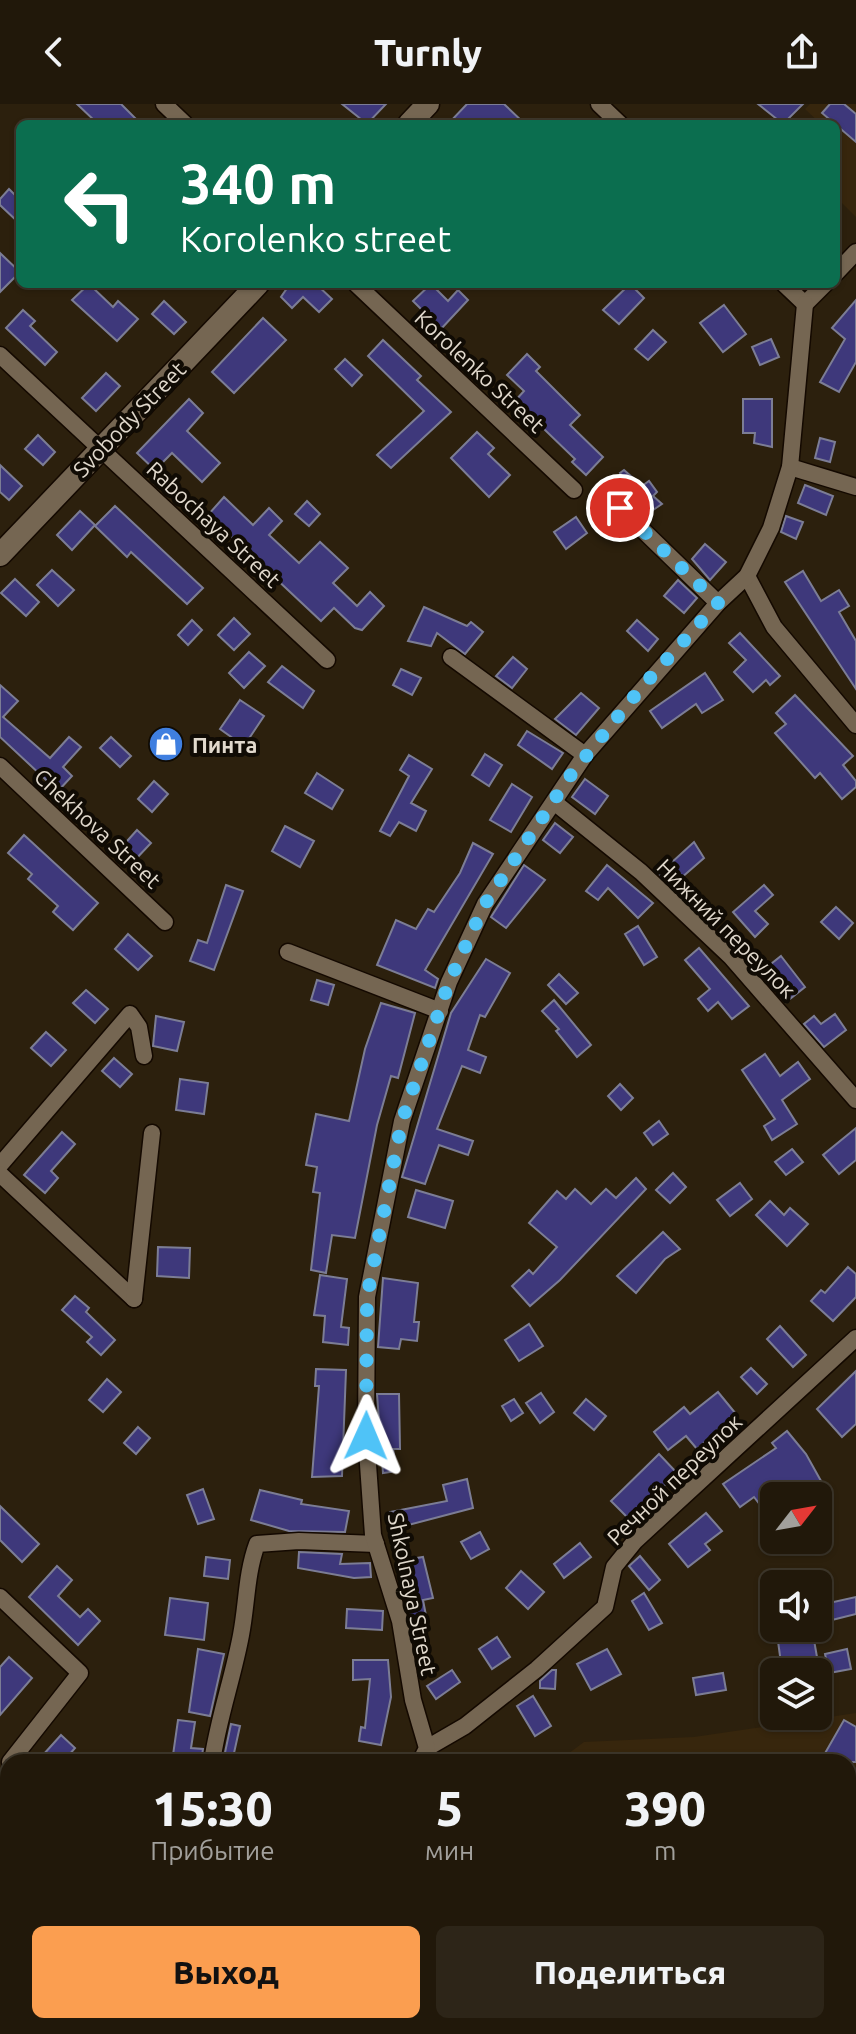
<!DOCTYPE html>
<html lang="ru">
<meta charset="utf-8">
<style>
:root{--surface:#21180a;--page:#2d2518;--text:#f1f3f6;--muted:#a2a09c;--line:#3e372b;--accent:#fb9e50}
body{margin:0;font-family:Ubuntu,sans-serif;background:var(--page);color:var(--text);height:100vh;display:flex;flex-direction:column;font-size:30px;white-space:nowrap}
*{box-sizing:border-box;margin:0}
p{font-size:26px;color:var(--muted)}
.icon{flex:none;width:44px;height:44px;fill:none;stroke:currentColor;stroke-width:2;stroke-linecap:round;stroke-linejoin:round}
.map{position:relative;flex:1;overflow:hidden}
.side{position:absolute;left:0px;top:1650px;width:856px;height:280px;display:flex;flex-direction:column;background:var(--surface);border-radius:24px 24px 0 0;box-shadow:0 2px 6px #0004,0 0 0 2px var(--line)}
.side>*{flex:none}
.banner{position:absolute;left:16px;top:16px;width:824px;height:168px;border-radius:12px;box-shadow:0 2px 6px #0004,0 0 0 2px var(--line);background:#0b6e4f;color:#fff;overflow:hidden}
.needle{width:52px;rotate:59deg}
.tools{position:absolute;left:760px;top:1378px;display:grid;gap:16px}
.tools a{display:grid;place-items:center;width:72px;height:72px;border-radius:12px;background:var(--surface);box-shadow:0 2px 6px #0004,0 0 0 2px var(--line);font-size:40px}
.pin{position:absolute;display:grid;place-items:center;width:68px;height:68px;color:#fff;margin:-34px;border:4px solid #fff;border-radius:50%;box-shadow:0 2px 8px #0007}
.me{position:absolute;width:88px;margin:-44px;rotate:1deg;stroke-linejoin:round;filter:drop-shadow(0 0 6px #0008)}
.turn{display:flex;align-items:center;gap:28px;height:168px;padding:0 32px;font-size:36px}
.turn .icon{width:104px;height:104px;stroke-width:2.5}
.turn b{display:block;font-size:56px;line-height:68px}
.eta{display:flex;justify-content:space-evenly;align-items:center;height:136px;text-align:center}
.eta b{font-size:48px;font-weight:800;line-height:56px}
.primary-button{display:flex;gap:16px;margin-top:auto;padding:16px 32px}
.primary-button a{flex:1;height:92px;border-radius:12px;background:var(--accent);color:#111;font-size:32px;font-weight:800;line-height:92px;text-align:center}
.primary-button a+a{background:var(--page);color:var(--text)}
header{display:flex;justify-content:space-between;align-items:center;height:104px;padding:0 32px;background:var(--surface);font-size:36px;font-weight:800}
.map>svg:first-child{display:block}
</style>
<header><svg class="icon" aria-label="back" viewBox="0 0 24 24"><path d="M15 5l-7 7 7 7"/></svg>Turnly<svg class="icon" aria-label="share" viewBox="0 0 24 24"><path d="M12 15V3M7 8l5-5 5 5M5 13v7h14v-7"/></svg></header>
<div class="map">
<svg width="856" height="1930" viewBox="0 0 856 1930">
<rect width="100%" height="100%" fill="#2c200d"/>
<!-- built -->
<g fill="#37260d">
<path d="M810,0H856V113L836,93V20H821L805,5Z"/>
<path d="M856,1609V1889L848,1890V1658H557L584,1638L694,1633Z"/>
<path d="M480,1922H755L733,1930H486Z"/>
</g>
<!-- green -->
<g fill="#215034">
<path d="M853,1889L856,1891V1930H738L760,1922H848V1891Z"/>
<path d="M23,1922H403L408,1930H0Z"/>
</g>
<!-- building -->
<g fill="#3e387b" stroke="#7c7d95" stroke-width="2">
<path d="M77,0H121L141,20H98Z"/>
<path d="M342,0H386L367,20Z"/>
<path d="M467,0H504L525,20H448Z"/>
<path d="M758,0H803L783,20Z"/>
<path d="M830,0H844L856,10V38L822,9Z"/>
<path d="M9,85L20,96V120L0,101V95Z"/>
<path d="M0,149L20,168L0,188Z"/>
<path d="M89,180L113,203L118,197L138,215L117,237L72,196Z"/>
<path d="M290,180H316L332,195L319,208L303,193L292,204L281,193Z"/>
<path d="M431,180L448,197L458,186L468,196L441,225L413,197Z"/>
<path d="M630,180L644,194L619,220L603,206Z"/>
<path d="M856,196V258L839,288L820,278L845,235L832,224Z"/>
<path d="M164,197L186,218L174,230L152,210Z"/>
<path d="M724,201L746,230L723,248L700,219Z"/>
<path d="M23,206L35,217L30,222L57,248L45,261L6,224Z"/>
<path d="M263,214L286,236L234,289L212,268Z"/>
<path d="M653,226L666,238L648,256L635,245Z"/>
<path d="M771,235L779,253L760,261L752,243Z"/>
<path d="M383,236L421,272L417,276L451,308L391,364L377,351L424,307L368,252Z"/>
<path d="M527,250L540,263L536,267L580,311L570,321L603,353L586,371L572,358L575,355L515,297L524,287L507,271Z"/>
<path d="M345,255L362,271L352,282L335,265Z"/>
<path d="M106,269L120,282L96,307L82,294Z"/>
<path d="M189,295L203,309L187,327L220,359L202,378L172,349L155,366L137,349Z"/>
<path d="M743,295H772V343L754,339L755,329H743Z"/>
<path d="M477,328L494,344L488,350L510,371L489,393L451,354Z"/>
<path d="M38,331L55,348L43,361L25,345Z"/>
<path d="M820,334L835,338L830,358L815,354Z"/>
<path d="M0,361L22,382L9,396L0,388Z"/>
<path d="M624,366L642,382L649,377L657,388L653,392L662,400L647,410L620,369Z"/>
<path d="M805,381L833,392L826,411L798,399Z"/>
<path d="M224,393L253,421L269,404L282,417L269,431L299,459L320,438L348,464L333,479L357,502L370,488L384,502L362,526L355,524L334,504L321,517L208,411Z"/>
<path d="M307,397L320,410L309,422L295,410Z"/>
<path d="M115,402L203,484L187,500L131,448L127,453L95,422Z"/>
<path d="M80,407L95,421L72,446L57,431Z"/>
<path d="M786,412L803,418L796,435L781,428Z"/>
<path d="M576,413L587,429L566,445L554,428Z"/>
<path d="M705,440L726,458L710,476L692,455Z"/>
<path d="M52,466L74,486L58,502L37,481Z"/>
<path d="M803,467L821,497L839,486L849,502L839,508L856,537V585L785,478Z"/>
<path d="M15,475L39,498L26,512L1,489Z"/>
<path d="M678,476L697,494L684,509L664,492Z"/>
<path d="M424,503L467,522L471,518L483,528L465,550L437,529L431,542L408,537Z"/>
<path d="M234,514L250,530L234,546L218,531Z"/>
<path d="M192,516L202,526L188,541L178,531Z"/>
<path d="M637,516L658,535L648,547L627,527Z"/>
<path d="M740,529L780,572L770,581L766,576L753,588L734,568L746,556L729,539Z"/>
<path d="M249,548L265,562L244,584L229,569Z"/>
<path d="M513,553L527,565L512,584L496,572Z"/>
<path d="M282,562L314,587L303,604L268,578Z"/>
<path d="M401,565L421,574L412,591L393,581Z"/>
<path d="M705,569L723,596L702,609L696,600L662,624L650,607Z"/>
<path d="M0,581L18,597L3,613L50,654L69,633L81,643L63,663L72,672L58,687L0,633Z"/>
<path d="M581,589L599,604L576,631L555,615Z"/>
<path d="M795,591L853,652L843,661L856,677V683L842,695L820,669L815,674L775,629L786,620L776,609Z"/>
<path d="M240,596L264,612L244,642L220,625Z"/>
<path d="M527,627L563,649L552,665L518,641Z"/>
<path d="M111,633L131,652L120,663L100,644Z"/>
<path d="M485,650L502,661L489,682L472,671Z"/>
<path d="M409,651L432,665L411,699L426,707L416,727L399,718L390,732L380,727L409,672L400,666Z"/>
<path d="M317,669L343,686L332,705L305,689Z"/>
<path d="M585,675L608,692L595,710L572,693Z"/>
<path d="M154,677L168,690L152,708L138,695Z"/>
<path d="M512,680L532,693L511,728L490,716Z"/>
<path d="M555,719L573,733L560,749L543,736Z"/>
<path d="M285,722L314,737L300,763L272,747Z"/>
<path d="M137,726L151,739L133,758L119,746Z"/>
<path d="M24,731L98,799L73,826L53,808L58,802L28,775L32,770L8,749Z"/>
<path d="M694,738L704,754L672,782L659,770Z"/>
<path d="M473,739L493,750L425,866L438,875L435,884L377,861L396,816L416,825L428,805L434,808L460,769Z"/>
<path d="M524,761L545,776L506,824L491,813Z"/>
<path d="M607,761L653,799L638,814L608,784L598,796L586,787Z"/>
<path d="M226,781L243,787L214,866L190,857L198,836L207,839Z"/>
<path d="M764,781L773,791L755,807L768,820L755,833L733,808Z"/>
<path d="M836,803L853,819L839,835L821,818Z"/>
<path d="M638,822L657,853L644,861L625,830Z"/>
<path d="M128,830L152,852L138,866L115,845Z"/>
<path d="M699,844L749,902L732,915L718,898L708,907L698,895L710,885L685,856Z"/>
<path d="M781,852L805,883L786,898L762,867Z"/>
<path d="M486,855L510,869L485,913L480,911L468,946L486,953L480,969L462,962L437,1025L473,1037L468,1051L439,1041L425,1080L402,1073L451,909Z"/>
<path d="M559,870L578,889L566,900L548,881Z"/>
<path d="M317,876L334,881L328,901L311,896Z"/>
<path d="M86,886L108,905L95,919L73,899Z"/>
<path d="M554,896L591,941L577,953L556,927L559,925L542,907Z"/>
<path d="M381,899L415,909L398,974L391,972L377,1021L355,1134L332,1131L326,1169L311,1166L320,1089L313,1088L317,1063L306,1061L316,1010L349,1017L365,945Z"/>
<path d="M835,910L846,926L824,943L804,920L814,912L821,920Z"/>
<path d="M156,912L184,918L177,947L153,942Z"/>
<path d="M46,928L66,946L51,962L31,944Z"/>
<path d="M765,950L780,972L798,958L810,975L782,996L797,1020L772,1036L764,1022L775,1015L742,966Z"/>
<path d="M114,954L132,970L120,983L102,967Z"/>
<path d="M180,975L208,979L204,1010L176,1006Z"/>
<path d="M620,980L633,994L621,1006L608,992Z"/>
<path d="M659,1017L668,1030L653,1041L644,1029Z"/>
<path d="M856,1024V1056L839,1070L823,1051Z"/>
<path d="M62,1028L75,1040L51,1067L58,1074L45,1089L24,1071Z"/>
<path d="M792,1045L803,1058L786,1071L775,1058Z"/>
<path d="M673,1069L686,1083L670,1099L656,1086Z"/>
<path d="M636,1074L646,1085L560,1176L530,1202L512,1182L529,1166L533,1170L557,1143L529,1119L557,1087L566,1095L575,1085L591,1100L606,1085L616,1094Z"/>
<path d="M740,1079L752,1095L730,1112L717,1096Z"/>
<path d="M416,1086L453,1097L445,1124L408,1113Z"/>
<path d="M770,1097L784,1111L790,1104L808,1120L787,1142L756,1111Z"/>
<path d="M663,1128L680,1145L665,1155L636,1189L617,1172Z"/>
<path d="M158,1143L190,1144L189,1174L157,1172Z"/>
<path d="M848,1163L856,1170V1193L833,1217L811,1197L821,1186L825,1189Z"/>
<path d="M320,1171L347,1175L341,1223L349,1224L348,1241L323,1238L325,1212L314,1211Z"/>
<path d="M383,1174L418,1179L414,1218H419L417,1237L401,1235L399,1245L378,1243Z"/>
<path d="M75,1192L89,1204L86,1208L115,1236L101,1251L87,1238L92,1233L62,1206Z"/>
<path d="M529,1220L543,1242L519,1257L505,1236Z"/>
<path d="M780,1222L806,1251L793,1263L767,1235Z"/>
<path d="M751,1264L767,1280L757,1290L741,1273Z"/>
<path d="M316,1265L346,1266L342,1372L312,1373L319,1282H315Z"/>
<path d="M856,1267V1320L842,1333L817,1305Z"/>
<path d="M107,1275L121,1288L103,1308L89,1296Z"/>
<path d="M718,1288L736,1310L697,1345L686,1332L668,1346L654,1328L684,1303L690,1310Z"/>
<path d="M541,1289L554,1308L540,1319L526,1299Z"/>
<path d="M377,1290H399L400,1345H393L397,1367L383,1369Z"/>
<path d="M514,1295L523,1309L511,1317L502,1302Z"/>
<path d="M586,1295L606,1312L594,1326L574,1309Z"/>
<path d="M138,1323L150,1334L136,1350L124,1339Z"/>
<path d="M787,1327L806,1350L821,1377L795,1392H774L761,1402L754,1393L740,1403L723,1380L776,1344L772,1339Z"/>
<path d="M659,1350L677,1369L630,1416L611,1397Z"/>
<path d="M467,1375L473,1404L393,1425L390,1408L447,1397L443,1381Z"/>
<path d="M203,1385L214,1415L198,1420L187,1391Z"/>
<path d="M260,1386L302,1396L301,1400L349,1407L345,1428L289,1427L251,1416Z"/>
<path d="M0,1402L39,1440L22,1458L0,1436Z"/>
<path d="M706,1409L722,1427L705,1440L710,1446L688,1463L669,1440Z"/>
<path d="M480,1428L489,1445L471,1455L461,1438Z"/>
<path d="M580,1439L591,1453L564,1474L554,1460Z"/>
<path d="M299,1448L342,1450L340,1460L370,1459L371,1473L354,1474L298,1464Z"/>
<path d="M640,1452L660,1476L649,1486L629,1462Z"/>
<path d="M206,1453L230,1456L228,1475L204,1472Z"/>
<path d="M423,1453L433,1494L423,1496L428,1522L412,1525L399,1457Z"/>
<path d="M57,1462L72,1476L58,1492L80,1513L88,1505L100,1517L78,1541L29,1493Z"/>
<path d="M521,1467L544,1488L528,1505L506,1484Z"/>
<path d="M644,1489L662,1519L649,1526L632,1497Z"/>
<path d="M856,1493V1510L832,1516L829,1499Z"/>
<path d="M170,1494L208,1499L204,1536L165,1531Z"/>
<path d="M347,1505L383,1507L382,1526L346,1524Z"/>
<path d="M812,1525L817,1553L781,1559L777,1530Z"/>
<path d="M497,1533L510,1553L492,1565L479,1545Z"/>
<path d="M198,1545L224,1550L210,1612L189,1608Z"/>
<path d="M607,1545L621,1570L591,1586L577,1560Z"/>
<path d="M847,1545L851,1565L829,1569L825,1550Z"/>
<path d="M9,1553L32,1574L0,1611V1563Z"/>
<path d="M353,1556H388L391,1593L381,1641L359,1637L361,1623L365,1624L370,1575L353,1576Z"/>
<path d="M452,1566L460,1578L436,1595L427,1582Z"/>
<path d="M552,1566H556L555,1585L540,1584V1577Z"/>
<path d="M723,1569L726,1586L696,1591L693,1574Z"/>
<path d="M533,1592L551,1622L535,1632L517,1602Z"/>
<path d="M178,1616L195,1618L191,1644L203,1645L201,1658H172Z"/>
<path d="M844,1616L856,1623V1658H820Z"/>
<path d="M231,1620L240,1622L232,1658H223Z"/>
<path d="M61,1631L75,1644L63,1658H51L43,1651Z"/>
</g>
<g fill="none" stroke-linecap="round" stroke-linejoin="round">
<!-- street casing -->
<g stroke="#140900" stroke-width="19">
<g id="street">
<path d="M164,0L185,20"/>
<path d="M599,0L620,20"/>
<path d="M836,169L856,148"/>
<path d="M356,180L574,386"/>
<path d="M784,180L805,200"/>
<path d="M805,200L825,180"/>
<path d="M0,251L327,556"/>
<path d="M790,363L856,383"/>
<path d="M620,404L718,499"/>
<path d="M747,472L774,523L856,621"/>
<path d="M451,553L585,651"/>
<path d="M0,662L165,818"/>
<path d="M554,698L641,768L731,853L856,996"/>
<path d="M288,848L440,907"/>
<path d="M0,1061L130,910L139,923L144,952"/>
<path d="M0,1070L134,1195"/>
<path d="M134,1195L152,1029"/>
<path d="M0,1493L80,1569L10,1658"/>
<path d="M427,1644L465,1622L537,1565L605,1503L614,1463L635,1437L856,1234"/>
<path d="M212,1658C218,1615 233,1574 241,1531C247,1500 246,1470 257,1440L299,1437L376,1440"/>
<path d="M420,1658L427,1644L413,1596L400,1517L373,1431L366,1332L367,1193L402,1017L449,878L485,800L585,651L718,499L747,472L771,424L790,363L805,200"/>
<path d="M450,1922L461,1930"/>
</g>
</g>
<!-- secondary casing -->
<g stroke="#140900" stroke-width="25">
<g id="secondary">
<path d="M409,20L428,0"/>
<path d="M0,451L258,180"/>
</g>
</g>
<!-- street -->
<use href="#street" stroke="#756652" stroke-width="16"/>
<!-- secondary -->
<use href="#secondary" stroke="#756652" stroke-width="22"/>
</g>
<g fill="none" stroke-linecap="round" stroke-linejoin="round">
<!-- route -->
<path stroke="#4fc3f7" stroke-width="14" stroke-dasharray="0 25.2" d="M366,1332L367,1193L402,1017L449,878L485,800L570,672L641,584L718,499L620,404"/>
</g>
<!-- icons -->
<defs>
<g id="shop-disc" transform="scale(1.8)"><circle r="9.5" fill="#3f7fe0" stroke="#100b04"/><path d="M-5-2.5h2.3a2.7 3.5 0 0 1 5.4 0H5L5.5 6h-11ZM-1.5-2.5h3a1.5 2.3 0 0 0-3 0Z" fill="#fff"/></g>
</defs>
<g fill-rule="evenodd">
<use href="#shop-disc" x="166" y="640"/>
</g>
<g text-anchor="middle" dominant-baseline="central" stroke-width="8" stroke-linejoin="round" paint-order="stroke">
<!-- street labels -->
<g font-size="22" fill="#e1d9cd" stroke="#100b04">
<text transform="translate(480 267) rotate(43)">Korolenko Street</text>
<text transform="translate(129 315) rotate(-46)">Svobody Street</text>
<text transform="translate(214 420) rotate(43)">Rabochaya Street</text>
<text transform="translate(98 724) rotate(43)">Chekhova Street</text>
<text transform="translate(727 824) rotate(45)">Нижний переулок</text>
<text transform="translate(674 1375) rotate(-44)">Речной переулок</text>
<text transform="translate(413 1490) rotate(78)">Shkolnaya Street</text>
</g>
<!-- poi labels -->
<g font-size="22" font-weight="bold" fill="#e1d9cd" stroke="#100b04" text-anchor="start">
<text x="192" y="640">Пинта</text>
</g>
</g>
</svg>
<div class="tools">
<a><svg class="needle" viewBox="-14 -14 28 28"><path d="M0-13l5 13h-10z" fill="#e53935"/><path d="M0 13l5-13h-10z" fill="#a2a09c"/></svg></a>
<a><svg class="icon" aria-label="sound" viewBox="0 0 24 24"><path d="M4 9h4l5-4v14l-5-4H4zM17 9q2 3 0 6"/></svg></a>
<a><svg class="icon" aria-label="layers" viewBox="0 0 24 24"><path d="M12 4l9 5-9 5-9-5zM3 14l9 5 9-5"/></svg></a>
</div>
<div class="pin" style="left:620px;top:404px;background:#d93025"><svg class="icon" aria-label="arrive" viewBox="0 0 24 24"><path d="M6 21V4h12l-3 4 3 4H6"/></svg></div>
<svg class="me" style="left:366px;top:1332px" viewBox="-20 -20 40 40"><path d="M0-17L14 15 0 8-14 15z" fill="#4fc3f7" stroke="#fff" stroke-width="4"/></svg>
<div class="banner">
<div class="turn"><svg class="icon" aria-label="left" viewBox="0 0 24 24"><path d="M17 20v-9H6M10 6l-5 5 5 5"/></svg><div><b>340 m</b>Korolenko street</div></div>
</div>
<section class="side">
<div class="eta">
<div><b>15:30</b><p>Прибытие</p></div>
<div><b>5</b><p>мин</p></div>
<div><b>390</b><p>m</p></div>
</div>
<div class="primary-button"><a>Выход</a><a>Поделиться</a></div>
</section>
</div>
